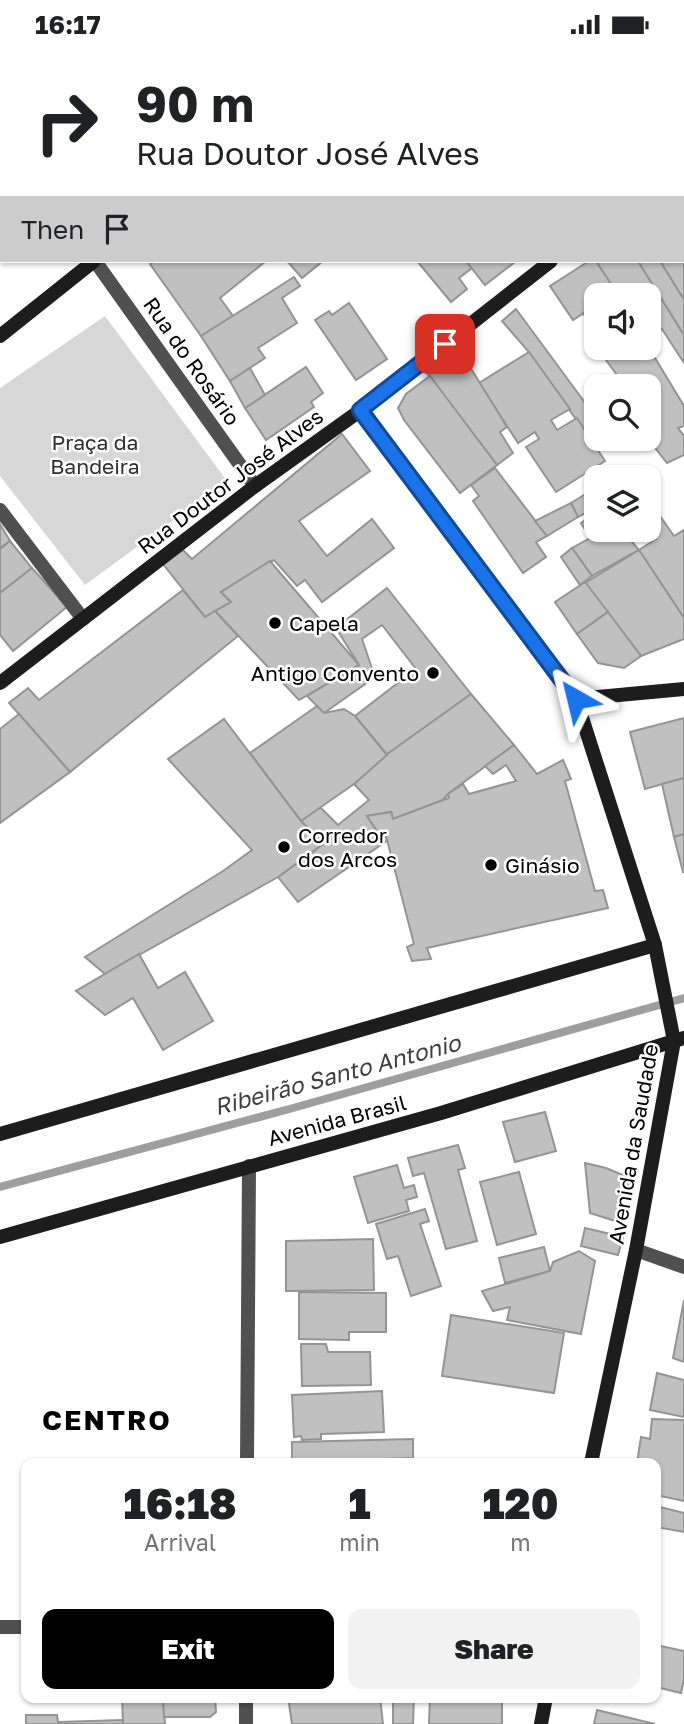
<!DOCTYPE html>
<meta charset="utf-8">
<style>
:root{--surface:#fff;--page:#f2f2f2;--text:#202124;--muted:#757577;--accent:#000}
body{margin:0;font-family:"Golos Text",sans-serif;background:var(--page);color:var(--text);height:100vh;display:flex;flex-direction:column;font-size:26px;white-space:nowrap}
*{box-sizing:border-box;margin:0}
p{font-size:23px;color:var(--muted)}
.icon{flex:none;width:38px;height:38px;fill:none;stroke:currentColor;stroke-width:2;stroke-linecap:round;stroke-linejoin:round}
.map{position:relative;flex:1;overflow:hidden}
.panel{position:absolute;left:21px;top:1409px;width:640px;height:245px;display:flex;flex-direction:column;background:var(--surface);border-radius:14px;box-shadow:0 2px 5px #0004}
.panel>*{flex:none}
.top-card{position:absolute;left:0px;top:0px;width:684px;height:214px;box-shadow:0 2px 5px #0004;background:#fff;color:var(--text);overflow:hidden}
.fabs{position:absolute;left:584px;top:234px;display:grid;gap:14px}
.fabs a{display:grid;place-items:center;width:77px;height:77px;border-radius:14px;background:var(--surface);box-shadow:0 2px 5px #0004;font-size:35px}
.pin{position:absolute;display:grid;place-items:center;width:60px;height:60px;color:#fff;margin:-30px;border-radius:14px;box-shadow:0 4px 10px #0006}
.me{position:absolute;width:77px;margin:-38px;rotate:323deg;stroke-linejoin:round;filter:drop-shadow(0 0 5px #0008)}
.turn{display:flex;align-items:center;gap:24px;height:147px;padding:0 21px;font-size:32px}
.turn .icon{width:91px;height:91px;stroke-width:2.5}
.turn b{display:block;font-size:49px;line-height:60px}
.then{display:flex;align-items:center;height:66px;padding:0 21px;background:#0003;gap:14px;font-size:26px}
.eta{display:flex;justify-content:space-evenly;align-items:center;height:119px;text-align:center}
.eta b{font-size:42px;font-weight:800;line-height:49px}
.primary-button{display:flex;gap:14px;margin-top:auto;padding:14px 21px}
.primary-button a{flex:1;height:80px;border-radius:14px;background:var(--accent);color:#fff;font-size:28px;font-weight:800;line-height:80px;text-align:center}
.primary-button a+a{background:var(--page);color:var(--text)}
.status{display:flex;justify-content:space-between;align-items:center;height:49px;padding:0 35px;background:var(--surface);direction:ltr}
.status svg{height:19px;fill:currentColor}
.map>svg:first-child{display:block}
</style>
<div class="status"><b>16:17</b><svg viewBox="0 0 49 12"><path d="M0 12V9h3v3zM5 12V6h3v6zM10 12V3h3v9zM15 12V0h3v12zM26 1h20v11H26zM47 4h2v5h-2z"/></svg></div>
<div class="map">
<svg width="684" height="1675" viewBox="0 0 684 1675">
<rect width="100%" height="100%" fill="#fff"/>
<!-- green -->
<path fill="#d7d7d7" d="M105,267L227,432L85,536L0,427V339Z"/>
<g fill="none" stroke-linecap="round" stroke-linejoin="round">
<!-- stream -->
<path stroke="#9e9e9e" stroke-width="8" d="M0,1138L293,1059L684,949"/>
</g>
<!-- building -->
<g fill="#c0c0c0" stroke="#949494" stroke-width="2">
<path d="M601,0H663L661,2Z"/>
<path d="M682,180L684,182V251L660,212H682Z"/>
<path d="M155,212H266L220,249L233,267L201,287L150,215Z"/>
<path d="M287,212H323L302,229Z"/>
<path d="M417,212H466L472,219L459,229L467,240L451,253Z"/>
<path d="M466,212H514L515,213L485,236Z"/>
<path d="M589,212H596L617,243L610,247H597V255L573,271L550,237Z"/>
<path d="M596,212H638L684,286V314L662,280L649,288V247H619Z"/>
<path d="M638,212H660L684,251V286Z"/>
<path d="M294,228L300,237L282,249L297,274L258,299L265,309L230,332L201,287Z"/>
<path d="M349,254L387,310L356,331L315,271L329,262L332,266Z"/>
<path d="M597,255V287L583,264Z"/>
<path d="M516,260L597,370V390H609L596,399L529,303L502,272Z"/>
<path d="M597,299H649L684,357V377L678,379L684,387V406L667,414L648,390L649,338H626Z"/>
<path d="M529,303L570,360L551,371L557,381L577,369L605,412L556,443L526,398L539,390L535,383L518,394L479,334Z"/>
<path d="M462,305L507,378L500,383L513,404L497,416L427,324Z"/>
<path d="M306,318L323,344L311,353L314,358L266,391L245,359Z"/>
<path d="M250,319L265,346L245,359L230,332Z"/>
<path d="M430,327L497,416L460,444L404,371L398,359L406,345Z"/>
<path d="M342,385L370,422L299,472L327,507L372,470L394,499L322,553L305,531L297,537L274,511L221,543L231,553L205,568L163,515L183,501L192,510Z"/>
<path d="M495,419L547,487L536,493L546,508L523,524L473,452L479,447L471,436Z"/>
<path d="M597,438V458L578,468L571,454Z"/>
<path d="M571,454L578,468L547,487L535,472Z"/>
<path d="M653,457L674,487L684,481V569L639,501L656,490L649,479V460Z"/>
<path d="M596,464L597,481H606L611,489L622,481L639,501L592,527L572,499L590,489L581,474Z"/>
<path d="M0,475L10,492L0,499Z"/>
<path d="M10,492L32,519L0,544V500Z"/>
<path d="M572,499L592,527L580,536L561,508Z"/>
<path d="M639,501L684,569V590L641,607L585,534Z"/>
<path d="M270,512L359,616L299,651L215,562L231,553L221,543Z"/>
<path d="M32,519L67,558L13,602L0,586V544Z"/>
<path d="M585,533L608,563L577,585L555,553Z"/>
<path d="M387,539L471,645L387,706L355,667L416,620L382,576L362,590L375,628L324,664L307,647L359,616L336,579Z"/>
<path d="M183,541L205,568L215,562L238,587L70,723L9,654L28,639L39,651Z"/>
<path d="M608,563L641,607L624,619L598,614L577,585Z"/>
<path d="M471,645L514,696L448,745L443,751L393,770L391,763L367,767L379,785L385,783L388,791L298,853L278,828L323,795L301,772L320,758L338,776L369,751L354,735L383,708Z"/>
<path d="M317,657L324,664L344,660L355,667L387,706L354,735L301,772L250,704Z"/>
<path d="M19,665L70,723L0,774V680Z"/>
<path d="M684,669V729L645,740L630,683Z"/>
<path d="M224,670L301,772L323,795L278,828L105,925L85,908L223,822L252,801L168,710Z"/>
<path d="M514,696L537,725L563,711L571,730L565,732L595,842L603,841L608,859L427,899L431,910L412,912L407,898L414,895L385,783L379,785L367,767L391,763L393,770L449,749L448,745L463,735L469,745L516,732L506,716L493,725L485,717Z"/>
<path d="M684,729V785L674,788L662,735Z"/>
<path d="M684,785V823H683L674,788Z"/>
<path d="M139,905L158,939L185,923L213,972L163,1001L133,949L105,966L76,942Z"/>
<path d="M545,1063L556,1102L515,1113L503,1073Z"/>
<path d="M458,1096L465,1119L458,1121L477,1192L446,1200L424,1124L413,1127L408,1109Z"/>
<path d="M585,1114L606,1119L630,1129L615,1172L590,1164Z"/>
<path d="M397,1116L404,1139L414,1136L417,1148L406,1151L409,1162L368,1174L354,1128Z"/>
<path d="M519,1123L536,1185L497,1196L480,1133Z"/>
<path d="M425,1160L429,1172L420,1175L441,1237L411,1247L398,1207L387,1210L376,1175Z"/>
<path d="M585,1179L623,1188L618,1206L581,1197Z"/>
<path d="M373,1190L374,1241L286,1242V1192Z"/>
<path d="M544,1198L550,1222L505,1234L499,1209Z"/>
<path d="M579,1202L595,1212L581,1285L507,1271L510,1258L493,1262L482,1242L550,1222L553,1213Z"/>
<path d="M299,1243L386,1244V1283H349V1291L299,1290Z"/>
<path d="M684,1251V1313L673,1309Z"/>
<path d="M451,1266L564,1284L554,1344L442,1327Z"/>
<path d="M301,1295H326L328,1303H370L371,1336L302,1337Z"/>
<path d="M657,1324L684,1331V1368L650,1361Z"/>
<path d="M382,1342L384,1383L321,1385V1390L302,1391L301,1387L294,1388L292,1346Z"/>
<path d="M652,1370L684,1371V1452L656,1446V1414H637L641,1388L650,1390Z"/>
<path d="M413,1390V1409L385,1410V1414H292V1393Z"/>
<path d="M656,1457L684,1464V1483L656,1478Z"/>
<path d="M656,1596L684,1602V1630L681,1644L656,1638Z"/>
<path d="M122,1648H163L165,1675H123Z"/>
<path d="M163,1648H215L216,1663L210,1668H164Z"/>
<path d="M288,1648H380L383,1675H292Z"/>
<path d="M393,1648H414L413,1675H393Z"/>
<path d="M430,1648H502V1675H429Z"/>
<path d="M597,1661L655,1675H594Z"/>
<path d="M26,1666H57L58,1673L123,1671V1675H26Z"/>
</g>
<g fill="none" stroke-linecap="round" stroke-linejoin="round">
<!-- street -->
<g stroke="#505050" stroke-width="14">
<path d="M0,56L2,59"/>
<path d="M95,212L255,437"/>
<path d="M361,361L576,650"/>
<path d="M0,461L83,570"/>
<path d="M636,1201L684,1218"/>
<path d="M247,1414L249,1117"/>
<path d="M0,1578H26"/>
<path d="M246,1648V1675"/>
</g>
<!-- secondary -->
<g stroke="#1d1d1d" stroke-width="14">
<path d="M365,2L368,0"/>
<path d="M682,109L684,107"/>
<path d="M0,287L94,212"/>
<path d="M0,634L255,437L361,361L551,212"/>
<path d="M0,1085L655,896"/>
<path d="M0,1188L441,1064L684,989"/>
<path d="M591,1414L636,1201L674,992L655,896L576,650L684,640"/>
<path d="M541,1675L546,1648"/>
</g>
</g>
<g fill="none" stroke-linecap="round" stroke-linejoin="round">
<!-- route casing -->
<g stroke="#114b97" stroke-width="18">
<path id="route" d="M445,295L360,361L576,650"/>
</g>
<!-- route -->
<use href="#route" stroke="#1a73e8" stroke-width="12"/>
</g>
<!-- markers -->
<g fill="#000" stroke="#fff" stroke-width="2.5">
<circle cx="275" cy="574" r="7"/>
<circle cx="433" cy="624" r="7"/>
<circle cx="284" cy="798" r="7"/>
<circle cx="491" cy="816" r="7"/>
</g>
<g text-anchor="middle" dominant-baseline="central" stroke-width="5" stroke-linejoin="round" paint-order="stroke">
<!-- street labels -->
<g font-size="21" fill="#000" stroke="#fff">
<text transform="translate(192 312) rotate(55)">Rua do Rosário</text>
<text transform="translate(230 432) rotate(-37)">Rua Doutor José Alves</text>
<text transform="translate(337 1071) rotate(-15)">Avenida Brasil</text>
<text transform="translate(633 1095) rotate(-80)">Avenida da Saudade</text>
</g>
<!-- park labels -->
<g font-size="21" fill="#2e2e2e" stroke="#fff">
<text x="95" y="393">Praça da<tspan x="95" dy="24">Bandeira</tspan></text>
</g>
<!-- poi labels -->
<g font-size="21" fill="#000" stroke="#fff" text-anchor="start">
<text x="289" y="574">Capela</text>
<text x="419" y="624" text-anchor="end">Antigo Convento</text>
<text x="298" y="786">Corredor<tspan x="298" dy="24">dos Arcos</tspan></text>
<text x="505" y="816">Ginásio</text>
</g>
<!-- water labels -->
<g font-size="23" font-style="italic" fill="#3f3f3f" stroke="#fff">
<text transform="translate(337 1025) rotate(-15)">Ribeirão Santo Antonio</text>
</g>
<!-- district labels -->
<g font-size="28" font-weight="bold" letter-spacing="2" fill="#000" stroke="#fff">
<text x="107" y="1370">CENTRO</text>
</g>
</g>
</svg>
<div class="fabs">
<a><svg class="icon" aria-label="sound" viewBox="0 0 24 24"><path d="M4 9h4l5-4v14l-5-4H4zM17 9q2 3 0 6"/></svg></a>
<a><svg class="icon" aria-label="search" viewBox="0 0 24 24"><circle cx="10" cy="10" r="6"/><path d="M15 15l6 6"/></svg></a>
<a><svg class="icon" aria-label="layers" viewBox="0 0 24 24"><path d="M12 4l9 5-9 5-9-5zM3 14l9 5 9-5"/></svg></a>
</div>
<div class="pin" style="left:445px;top:295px;background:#d93025"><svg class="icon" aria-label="arrive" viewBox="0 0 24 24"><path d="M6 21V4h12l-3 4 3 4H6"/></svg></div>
<svg class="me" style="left:576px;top:650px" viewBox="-20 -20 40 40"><path d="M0-17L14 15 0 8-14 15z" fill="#1a73e8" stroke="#fff" stroke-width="4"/></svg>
<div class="top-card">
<div class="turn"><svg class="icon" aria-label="right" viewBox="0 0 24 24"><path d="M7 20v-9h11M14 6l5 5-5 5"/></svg><div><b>90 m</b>Rua Doutor José Alves</div></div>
<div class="then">Then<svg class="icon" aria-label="arrive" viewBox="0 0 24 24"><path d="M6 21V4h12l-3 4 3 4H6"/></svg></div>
</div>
<section class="panel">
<div class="eta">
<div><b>16:18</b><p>Arrival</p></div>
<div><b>1</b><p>min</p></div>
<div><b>120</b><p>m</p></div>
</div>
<div class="primary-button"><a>Exit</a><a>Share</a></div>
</section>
</div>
